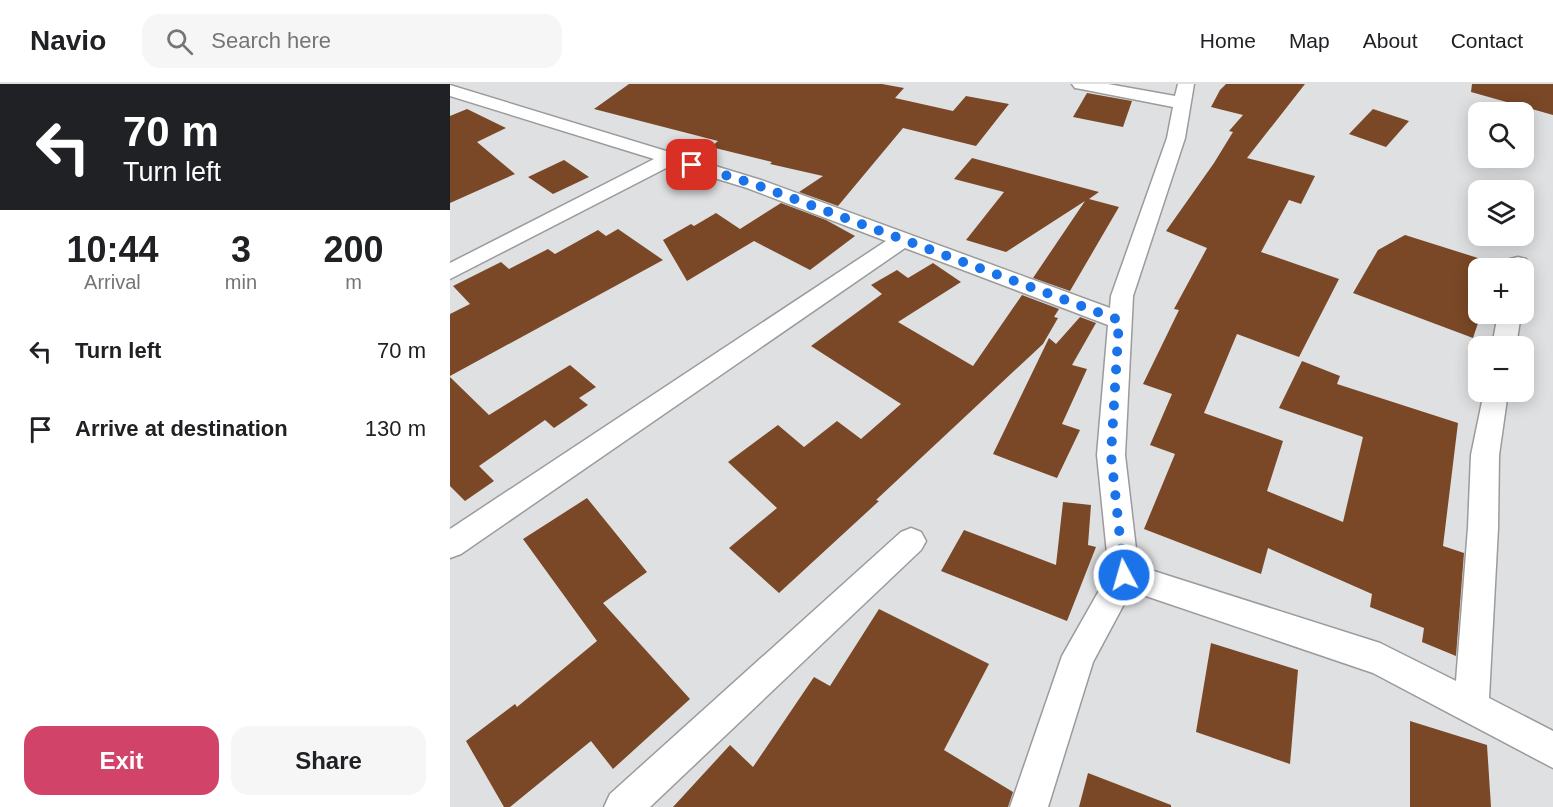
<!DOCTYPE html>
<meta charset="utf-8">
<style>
:root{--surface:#fff;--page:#f6f6f6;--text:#202124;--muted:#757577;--line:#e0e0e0;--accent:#d14369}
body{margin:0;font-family:Arial,sans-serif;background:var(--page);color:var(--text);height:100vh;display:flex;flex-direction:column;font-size:22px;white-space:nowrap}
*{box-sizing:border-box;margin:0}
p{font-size:20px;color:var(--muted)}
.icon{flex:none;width:33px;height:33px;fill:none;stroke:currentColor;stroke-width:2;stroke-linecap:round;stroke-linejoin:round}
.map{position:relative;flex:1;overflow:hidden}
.panel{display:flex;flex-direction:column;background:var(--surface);width:450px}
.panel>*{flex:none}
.hud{background:#202124;color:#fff;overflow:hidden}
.buttons{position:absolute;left:1018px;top:18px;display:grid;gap:12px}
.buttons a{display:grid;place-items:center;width:66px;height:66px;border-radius:12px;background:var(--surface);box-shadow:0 3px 15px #0003;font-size:30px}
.pin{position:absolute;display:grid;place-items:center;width:51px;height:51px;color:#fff;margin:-26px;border-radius:12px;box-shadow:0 3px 9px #0006}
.me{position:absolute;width:66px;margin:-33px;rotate:354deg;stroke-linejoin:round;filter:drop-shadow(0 0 4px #0008)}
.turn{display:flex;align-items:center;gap:21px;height:126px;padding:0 24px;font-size:27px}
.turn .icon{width:78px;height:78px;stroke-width:2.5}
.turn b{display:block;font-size:42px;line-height:51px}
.eta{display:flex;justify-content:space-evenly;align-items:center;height:102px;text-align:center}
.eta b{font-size:36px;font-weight:600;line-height:42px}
.primary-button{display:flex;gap:12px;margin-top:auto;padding:12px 24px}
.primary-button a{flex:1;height:69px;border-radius:18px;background:var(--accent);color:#fff;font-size:24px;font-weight:600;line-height:69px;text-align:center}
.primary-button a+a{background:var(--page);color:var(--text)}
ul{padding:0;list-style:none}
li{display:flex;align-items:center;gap:18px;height:78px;padding:0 24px}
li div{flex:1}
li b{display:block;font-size:22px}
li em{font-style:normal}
header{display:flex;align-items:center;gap:36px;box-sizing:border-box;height:84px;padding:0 30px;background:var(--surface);border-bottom:2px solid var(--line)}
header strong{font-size:28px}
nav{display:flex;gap:33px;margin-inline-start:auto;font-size:21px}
.search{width:420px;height:54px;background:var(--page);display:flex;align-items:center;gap:15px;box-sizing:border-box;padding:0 21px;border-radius:18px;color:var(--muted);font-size:22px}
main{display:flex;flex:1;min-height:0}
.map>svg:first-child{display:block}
</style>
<header>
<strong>Navio</strong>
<div class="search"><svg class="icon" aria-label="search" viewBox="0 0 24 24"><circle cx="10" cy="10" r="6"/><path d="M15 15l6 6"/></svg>Search here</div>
<nav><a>Home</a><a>Map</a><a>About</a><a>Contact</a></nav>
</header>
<main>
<section class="panel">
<div class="hud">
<div class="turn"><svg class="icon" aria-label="left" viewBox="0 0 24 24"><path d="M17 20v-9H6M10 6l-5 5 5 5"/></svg><div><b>70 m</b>Turn left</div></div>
</div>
<div class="eta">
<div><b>10:44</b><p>Arrival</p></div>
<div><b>3</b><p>min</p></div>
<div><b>200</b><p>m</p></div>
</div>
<ul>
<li><svg class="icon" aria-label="left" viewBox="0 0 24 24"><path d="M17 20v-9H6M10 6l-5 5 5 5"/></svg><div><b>Turn left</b></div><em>70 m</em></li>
<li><svg class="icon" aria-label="arrive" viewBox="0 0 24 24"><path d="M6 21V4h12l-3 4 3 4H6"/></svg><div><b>Arrive at destination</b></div><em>130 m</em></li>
</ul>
<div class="primary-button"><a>Exit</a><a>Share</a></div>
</section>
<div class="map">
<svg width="1103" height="723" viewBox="0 0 1103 723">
<rect width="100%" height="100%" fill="#dfe0e2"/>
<!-- building -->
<g fill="#7a4826">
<path d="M179,0H432L454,4L445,14L503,27L516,12L559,20L526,62L453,44L388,122L349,108L373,92L320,80L322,78L261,63L268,57L144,25Z"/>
<path d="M776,0H855L797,74L865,92L851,120L839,116L811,168L889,195L849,273L787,250L754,329L833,357L817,407L893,438L913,353L829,324L852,277L890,292L887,300L1008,339L993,462L1014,469L1006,572L972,558L974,544L920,523L922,510L818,464L811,490L694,445L725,370L700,361L722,310L693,300L729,226L724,225L757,164L716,147L764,79L783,48L779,47L793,31L761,23L770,6Z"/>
<path d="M1022,0H1103V31L1021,8Z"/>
<path d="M637,9L682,17L673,43L623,33Z"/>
<path d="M17,25L56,44L27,58L65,90L0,119V32Z"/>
<path d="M923,25L959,37L936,63L899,50Z"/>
<path d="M522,74L649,108L639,115L669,123L620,207L583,194L635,117L556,168L516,156L554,108L504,95Z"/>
<path d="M114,76L139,93L103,110L78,93Z"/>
<path d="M331,119L376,136L405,152L360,186L304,157L237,197L213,156L241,140L244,142L266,129L290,145Z"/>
<path d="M168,145L213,176L0,292V230L20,220L3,202L51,178L59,185L98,165L105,170L148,146L156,152Z"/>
<path d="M955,151L1047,180L1045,184H1029L1031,230L1023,254L903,209L928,166Z"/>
<path d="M483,179L511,198L448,238L523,282L572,211L609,225L604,233L608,234L593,260L426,416L429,417L329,509L279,464L327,424L278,378L328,341L354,363L387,337L411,355L451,320L361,262L432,210L421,201L447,186L458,194Z"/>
<path d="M630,233L646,239L622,281L637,285L612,340L630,346L607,394L543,370L599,254L606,260Z"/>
<path d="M120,281L146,303L129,314L138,321L104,344L95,336L29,382L44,397L15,417L0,402V293L39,331Z"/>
<path d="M137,414L197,488L153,519L240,615L163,685L141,657L60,723H54L16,657L65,620L67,623L147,557L73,455Z"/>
<path d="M613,418L641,421L638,461L646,463L617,537L491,487L514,446L606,481Z"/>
<path d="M429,525L539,580L494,666L563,708L558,723H223L280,661L303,683L364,593L380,602Z"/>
<path d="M761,559L848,586L840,680L746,648Z"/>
<path d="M960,637L1037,661L1041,723H960Z"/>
<path d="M638,689L721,721V723H629Z"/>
</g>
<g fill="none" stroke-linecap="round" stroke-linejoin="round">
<!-- minor casing -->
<g stroke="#9b9b9d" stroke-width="3">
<g id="minor">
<path d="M622,0H658L725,12L728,0H744L735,54L683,212L675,371L688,482L930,559L1006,597L1018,444L1021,371L1034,308H1058L1049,371L1048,444L1039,614L1103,647V684L923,589L681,507L643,578L598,723H560L612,572L659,489L647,371L658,241L455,164L11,470L0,474V445L436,157L297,104L222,81L0,195V179L204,75L0,12V1L311,96L660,224L661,212L717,54L723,23L631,5L625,4Z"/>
<path d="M1068,173L1076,175L1079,180L1075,189L1074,184H1056L1060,175Z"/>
<path d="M1048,230H1071L1066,262H1042Z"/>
<path d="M461,444L471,448L476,457L471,466L200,723H154L160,710L451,448Z"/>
</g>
</g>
<!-- minor -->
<use href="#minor" fill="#fff" fill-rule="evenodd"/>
</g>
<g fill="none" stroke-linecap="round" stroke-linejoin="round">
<!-- route -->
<path stroke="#1a73e8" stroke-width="10" stroke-dasharray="0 18" d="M242,81L304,100L669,236L661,371L674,491"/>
</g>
</svg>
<div class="buttons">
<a><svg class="icon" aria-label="search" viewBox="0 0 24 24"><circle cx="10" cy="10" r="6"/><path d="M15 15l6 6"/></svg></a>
<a><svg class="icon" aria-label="layers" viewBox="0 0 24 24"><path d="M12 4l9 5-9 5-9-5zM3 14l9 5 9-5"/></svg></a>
<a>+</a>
<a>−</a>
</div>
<div class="pin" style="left:242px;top:81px;background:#d93025"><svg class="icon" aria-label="arrive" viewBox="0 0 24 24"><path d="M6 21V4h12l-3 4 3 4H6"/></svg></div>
<svg class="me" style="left:674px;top:491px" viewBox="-20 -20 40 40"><circle r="17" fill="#1a73e8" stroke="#fff" stroke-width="3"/><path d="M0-11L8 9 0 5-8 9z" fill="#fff"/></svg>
</div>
</main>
